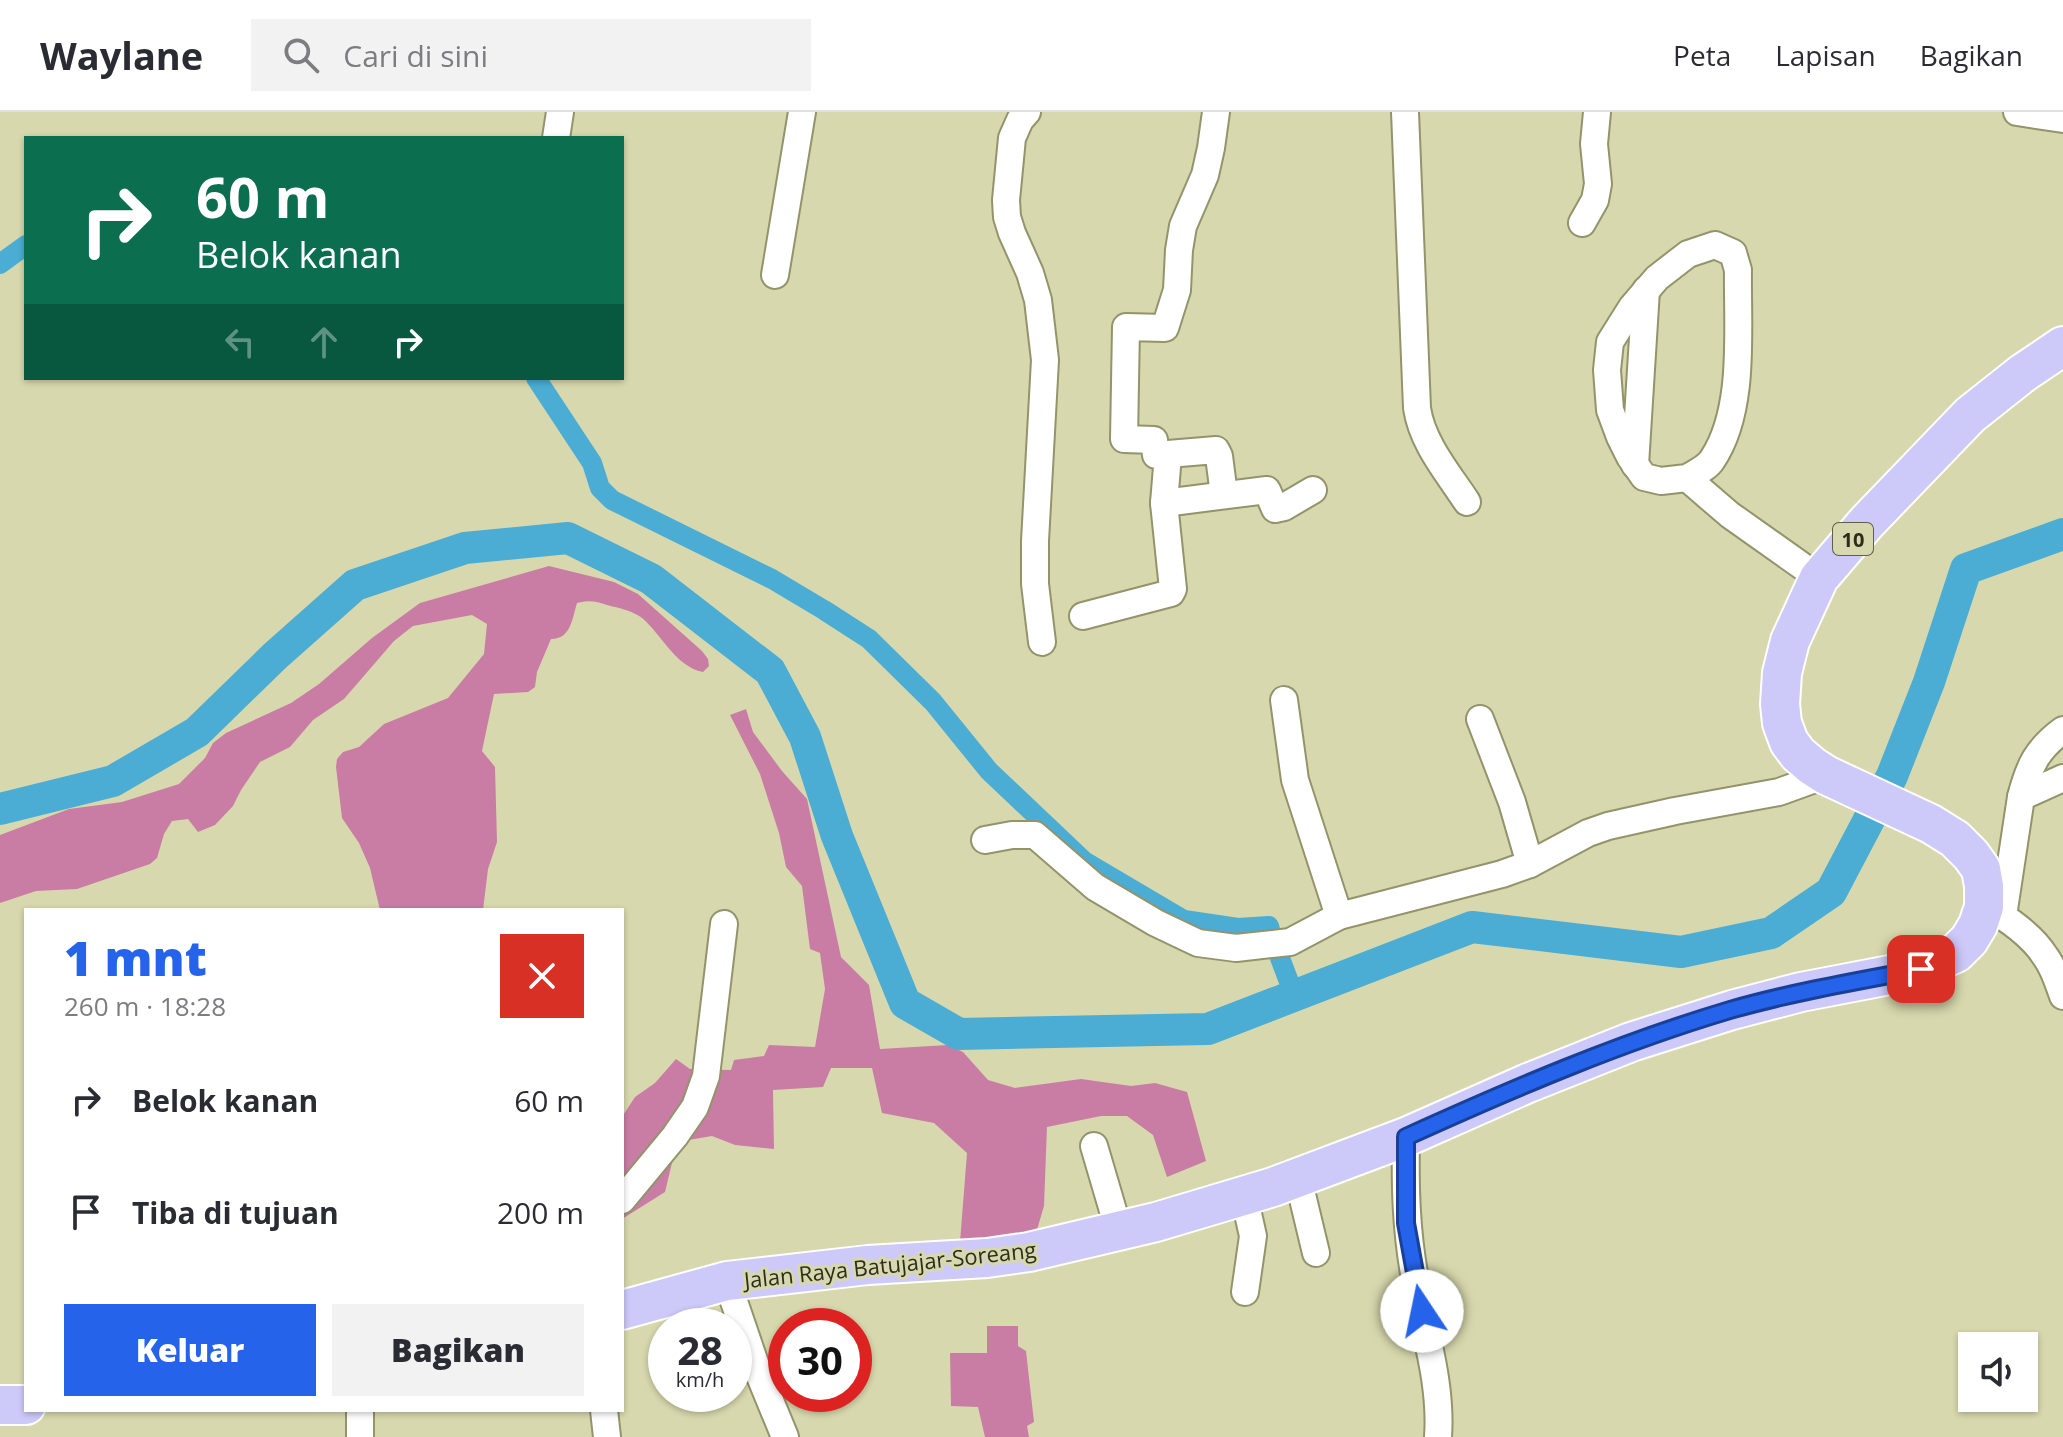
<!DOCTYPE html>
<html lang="id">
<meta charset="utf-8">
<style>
:root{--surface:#fff;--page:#f2f2f3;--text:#2b2b33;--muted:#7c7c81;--line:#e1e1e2;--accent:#2563eb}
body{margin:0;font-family:"Open Sans",sans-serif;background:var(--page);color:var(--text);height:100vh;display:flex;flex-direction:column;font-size:30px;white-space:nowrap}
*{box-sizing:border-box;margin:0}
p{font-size:26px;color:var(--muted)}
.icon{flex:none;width:44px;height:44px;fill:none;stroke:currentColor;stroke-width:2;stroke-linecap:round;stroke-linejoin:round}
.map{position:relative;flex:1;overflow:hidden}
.drawer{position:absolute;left:24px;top:796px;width:600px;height:504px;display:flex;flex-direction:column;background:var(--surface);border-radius:0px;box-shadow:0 2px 6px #0004}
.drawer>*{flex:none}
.hud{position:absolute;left:24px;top:24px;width:600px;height:244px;border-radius:0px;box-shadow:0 2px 6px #0004;background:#0b6e4f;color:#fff;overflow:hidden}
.buttons{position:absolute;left:1958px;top:1220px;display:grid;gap:16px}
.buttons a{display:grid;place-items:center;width:80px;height:80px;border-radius:0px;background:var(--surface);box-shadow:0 2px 6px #0004;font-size:40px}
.speed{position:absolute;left:648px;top:1196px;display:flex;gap:16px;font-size:40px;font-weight:700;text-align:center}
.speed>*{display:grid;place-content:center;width:104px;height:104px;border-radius:50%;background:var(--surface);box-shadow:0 2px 6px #0004;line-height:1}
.speed small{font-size:20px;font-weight:400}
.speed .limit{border:12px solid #d22;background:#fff;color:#111}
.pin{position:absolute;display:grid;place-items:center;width:68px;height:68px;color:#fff;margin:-34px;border-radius:16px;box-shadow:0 4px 12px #0006}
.me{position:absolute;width:88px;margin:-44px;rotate:349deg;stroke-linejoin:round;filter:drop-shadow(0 0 6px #0008)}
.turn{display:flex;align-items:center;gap:28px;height:168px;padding:0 40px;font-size:36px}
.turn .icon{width:104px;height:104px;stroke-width:2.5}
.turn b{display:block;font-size:56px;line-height:68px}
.lanes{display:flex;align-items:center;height:76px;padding:0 40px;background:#0003;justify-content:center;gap:40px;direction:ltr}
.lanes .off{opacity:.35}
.round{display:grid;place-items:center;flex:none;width:84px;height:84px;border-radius:0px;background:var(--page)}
.headline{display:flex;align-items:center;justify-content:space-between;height:136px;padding:0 40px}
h1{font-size:48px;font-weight:800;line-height:60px;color:var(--accent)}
.cta{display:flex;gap:16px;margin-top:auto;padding:16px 40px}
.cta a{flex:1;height:92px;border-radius:0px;background:var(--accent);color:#fff;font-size:32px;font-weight:800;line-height:92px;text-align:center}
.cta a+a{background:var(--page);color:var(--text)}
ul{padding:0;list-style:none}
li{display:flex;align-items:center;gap:24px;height:112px;padding:0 40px}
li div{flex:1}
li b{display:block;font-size:30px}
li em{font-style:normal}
header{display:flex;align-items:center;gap:48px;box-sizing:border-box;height:112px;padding:0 40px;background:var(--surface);border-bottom:2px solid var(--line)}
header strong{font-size:38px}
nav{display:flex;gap:44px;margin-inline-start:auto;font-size:28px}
.search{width:560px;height:72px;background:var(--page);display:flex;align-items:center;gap:20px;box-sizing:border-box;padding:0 28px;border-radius:0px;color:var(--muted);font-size:30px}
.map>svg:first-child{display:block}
</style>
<header>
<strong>Waylane</strong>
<div class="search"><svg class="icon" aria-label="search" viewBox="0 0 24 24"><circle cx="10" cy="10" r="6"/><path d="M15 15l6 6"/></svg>Cari di sini</div>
<nav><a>Peta</a><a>Lapisan</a><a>Bagikan</a></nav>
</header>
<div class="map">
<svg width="2063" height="1325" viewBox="0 0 2063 1325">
<rect width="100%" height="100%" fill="#d8d8ae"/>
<!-- forest -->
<g fill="#c97da5">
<path d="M549,454L614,470L638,482L702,539L708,547L709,554L703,560C676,555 662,523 642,506C633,499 619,496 607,493C596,489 589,488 577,491C572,507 571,527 551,527L537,560L535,575L528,580L494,582L482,639L495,655L497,730L488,757L483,798H380L370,756L359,731L342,706L336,655L337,647L343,640L359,635L384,612L448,586L484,542L487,512L472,503L413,514L394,529L344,587L313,608L290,635L260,650L241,678L233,694L215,713L198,720L188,707L172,709L164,722L157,746L150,752L77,777L36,779L0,791V723L69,697L122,690L179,672L205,646L213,631L226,621L291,591L319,572L372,526L420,491Z"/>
<path d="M746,597L753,620L782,659L807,687L841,845L869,873L880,937L948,933L963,940L988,968L1015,976L1081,967L1131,974L1155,971L1187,980L1206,1049L1167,1065L1153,1023L1127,1004H1101L1047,1015L1044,1094L1036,1121L960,1130L967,1041L934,1011L882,1001L872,956H831L823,975L773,978L774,1037L735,1033L712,1024L677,1030L665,1080L622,1107V1005L635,985L655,971L676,947L690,957L731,958L734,948L764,944L769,933L815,935L825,877L820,841L810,837L802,774L786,755L779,721L760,662L730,603Z"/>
<path d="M987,1214H1018V1234L1026,1239L1034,1310L1027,1314L1029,1325H985L978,1295L951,1294L950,1241H987Z"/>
</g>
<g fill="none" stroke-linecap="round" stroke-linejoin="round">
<!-- canal -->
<g stroke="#4badd4" stroke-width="20">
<path d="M0,152L26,133"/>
<path d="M536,266L592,351L600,376L612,388L772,467L824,498L869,527L933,590L989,659L1084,749L1184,808L1238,816L1269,814L1270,818"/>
<path d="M1280,846L1294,883"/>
</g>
<!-- river -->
<path stroke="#4badd4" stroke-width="32" d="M0,697L113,669L197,620L275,544L355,473L465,436L568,426L651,467L770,559L805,625L837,724L905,891L959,922L1208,917L1472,815L1681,840L1771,821L1831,780L1892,664L1929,570L1966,457L2063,422"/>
<!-- minor casing -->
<g stroke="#93936c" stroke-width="30">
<g id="minor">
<path d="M1027,0L1020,8L1012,26L1006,88L1007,105L1012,121L1030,161L1038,188L1045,248L1035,429V472L1042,530"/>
<path d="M1216,0L1211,36L1205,63L1183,114L1179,138L1177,178L1165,216L1126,215L1124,327L1154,328L1156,343L1216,338L1219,344L1224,383"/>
<path d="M1405,0L1417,296C1422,331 1448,361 1467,390"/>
<path d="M2017,0L2063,7"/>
<path d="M556,26L560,0"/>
<path d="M1582,111L1595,88L1598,72L1594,32L1597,0"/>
<path d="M775,163L802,0"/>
<path d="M1168,343L1164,391L1267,378L1275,397L1284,395L1313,378"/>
<path d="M1635,353L1646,178"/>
<path d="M1687,366C1695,361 1707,356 1712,348C1746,298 1737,216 1738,158L1733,141L1715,133L1688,142L1657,166L1632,195L1610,230L1607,258L1610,298L1620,325L1630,345L1644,365L1661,369L1687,366L1730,403L1819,466"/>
<path d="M1083,504L1171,481L1173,477L1164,391"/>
<path d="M1284,588L1295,668L1339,804L1502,762L1530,752L1588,721L1608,714L1675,699L1779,680L1826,663"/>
<path d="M1480,607L1512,690L1530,752"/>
<path d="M2021,685C2029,654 2037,637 2063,618"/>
<path d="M985,728L1012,723H1035L1095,775L1156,811L1198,831L1236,836L1290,830L1339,804"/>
<path d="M1987,796C2007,805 2033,825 2045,844C2054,856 2058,870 2063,884"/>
<path d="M2003,804L2021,685L2063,666"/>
<path d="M1406,1025C1405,1074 1406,1118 1415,1167C1424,1219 1442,1271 1438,1325"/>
<path d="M1094,1034L1119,1119"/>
<path d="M1298,1066L1316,1141"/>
<path d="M1244,1084L1253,1124L1245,1180"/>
<path d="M622,1088L675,1024L695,995L706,964L724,812"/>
<path d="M727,1169L757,1257L785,1325"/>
<path d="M360,1298V1325"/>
<path d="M604,1298L607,1325"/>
</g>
</g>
<!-- highway casing -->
<g stroke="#fff" stroke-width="42">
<g id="highway">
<path d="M622,1198L727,1169L868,1153L987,1146L1029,1140L1156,1110L1273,1075L1406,1025L1528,971L1631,930L1732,898L1801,880L1921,857L1956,841L1969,828L1978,813L1984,795V774L1981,757L1971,743L1955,727L1931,712L1826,663L1812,654L1798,642L1789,630L1782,611L1780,592L1782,561L1790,529L1819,466L1867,410L1970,303L2023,261L2063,234"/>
<path d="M0,1293H26"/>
</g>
</g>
<!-- minor -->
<use href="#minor" stroke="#fff" stroke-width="26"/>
<!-- highway -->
<use href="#highway" stroke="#cdcaf9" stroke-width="38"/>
</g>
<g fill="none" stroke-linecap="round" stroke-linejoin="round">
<!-- route casing -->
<g stroke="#184099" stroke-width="20">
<path id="route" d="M1422,1199L1406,1111V1025C1512,977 1619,931 1730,898C1793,880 1858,869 1921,857"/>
</g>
<!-- route -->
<use href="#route" stroke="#2563eb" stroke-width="14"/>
</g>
<g text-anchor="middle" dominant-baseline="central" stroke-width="6" stroke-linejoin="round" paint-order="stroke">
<!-- shield labels -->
<rect fill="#d8d8ae" stroke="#606048" stroke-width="2" x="1833" y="411" width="40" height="32" rx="6"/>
<g font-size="20" font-weight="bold" fill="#2d2d1d">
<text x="1853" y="427">10</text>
</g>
<!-- street labels -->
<g font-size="22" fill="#2d2d1d" stroke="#d8d8ae">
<text transform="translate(890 1152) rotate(-6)">Jalan Raya Batujajar-Soreang</text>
</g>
</g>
</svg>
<div class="buttons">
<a><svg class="icon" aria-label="sound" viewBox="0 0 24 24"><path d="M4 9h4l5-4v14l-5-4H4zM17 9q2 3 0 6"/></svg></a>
</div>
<div class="speed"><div>28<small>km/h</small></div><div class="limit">30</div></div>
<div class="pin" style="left:1921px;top:857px;background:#d93025"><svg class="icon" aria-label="arrive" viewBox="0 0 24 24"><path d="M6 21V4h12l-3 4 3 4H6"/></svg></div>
<svg class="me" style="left:1422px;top:1199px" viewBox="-20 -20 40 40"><circle r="19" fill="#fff"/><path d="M0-13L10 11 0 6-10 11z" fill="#2563eb"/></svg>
<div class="hud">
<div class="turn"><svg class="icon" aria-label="right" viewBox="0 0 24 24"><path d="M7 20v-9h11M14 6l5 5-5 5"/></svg><div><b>60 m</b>Belok kanan</div></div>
<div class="lanes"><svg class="icon off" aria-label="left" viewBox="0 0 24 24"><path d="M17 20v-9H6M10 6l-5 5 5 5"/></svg><svg class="icon off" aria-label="ahead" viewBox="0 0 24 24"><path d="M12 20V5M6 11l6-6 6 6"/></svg><svg class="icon" aria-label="right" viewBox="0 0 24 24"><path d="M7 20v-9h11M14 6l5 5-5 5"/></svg></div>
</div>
<section class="drawer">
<div class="headline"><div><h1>1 mnt</h1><p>260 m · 18:28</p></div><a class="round" style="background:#d93025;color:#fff"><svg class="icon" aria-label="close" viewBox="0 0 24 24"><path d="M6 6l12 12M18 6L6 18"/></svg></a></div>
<ul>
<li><svg class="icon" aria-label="right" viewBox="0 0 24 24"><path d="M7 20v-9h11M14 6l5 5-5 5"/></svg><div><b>Belok kanan</b></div><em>60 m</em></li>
<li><svg class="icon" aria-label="arrive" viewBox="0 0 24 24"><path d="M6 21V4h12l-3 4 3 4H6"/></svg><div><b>Tiba di tujuan</b></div><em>200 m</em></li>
</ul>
<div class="cta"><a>Keluar</a><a>Bagikan</a></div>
</section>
</div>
